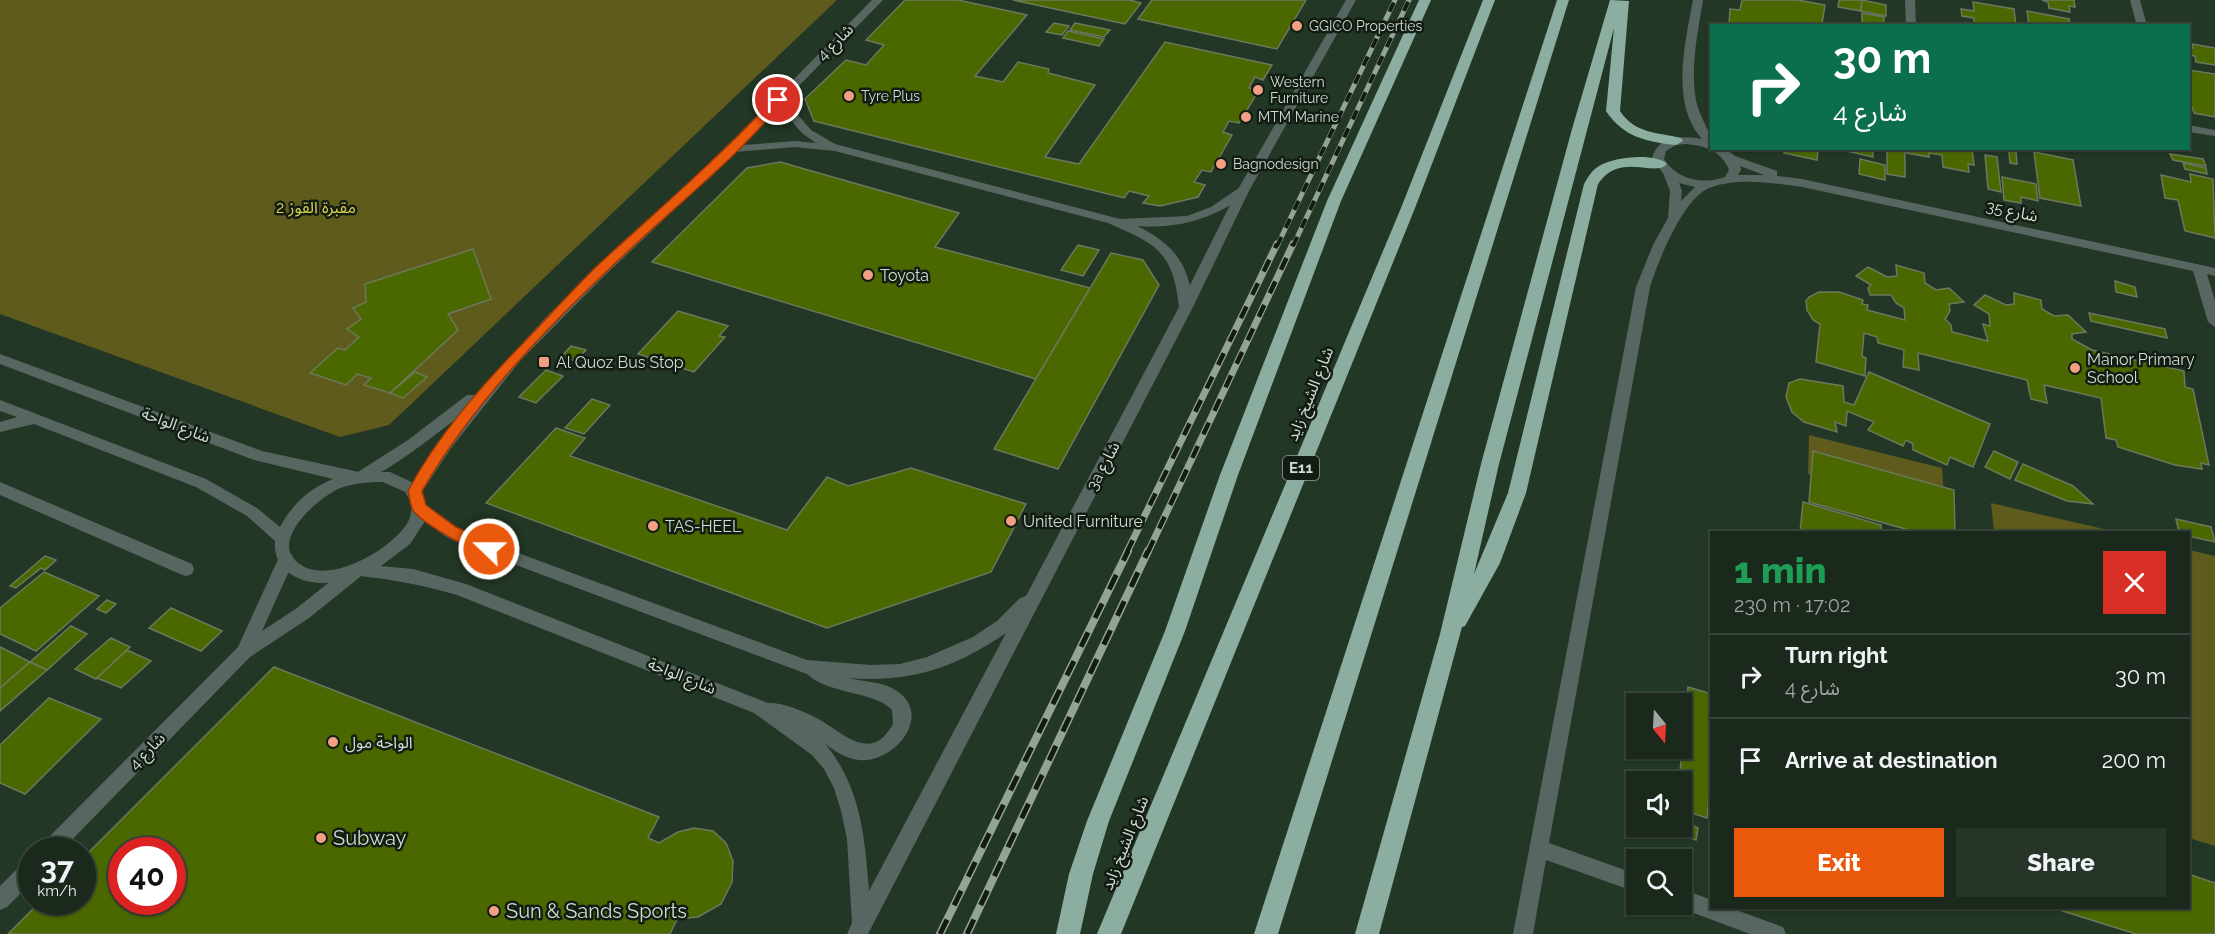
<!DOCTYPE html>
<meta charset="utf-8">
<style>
:root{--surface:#1a291c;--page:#273529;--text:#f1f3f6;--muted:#9fa6a3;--line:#38453b;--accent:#ea580c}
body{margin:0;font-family:Raleway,"Noto Sans Arabic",sans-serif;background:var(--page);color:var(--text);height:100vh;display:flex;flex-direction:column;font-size:22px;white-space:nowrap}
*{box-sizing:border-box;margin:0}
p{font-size:20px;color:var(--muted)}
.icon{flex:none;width:33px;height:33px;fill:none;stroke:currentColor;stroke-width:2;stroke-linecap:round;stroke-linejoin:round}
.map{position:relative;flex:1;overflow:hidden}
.panel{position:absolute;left:1710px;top:531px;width:480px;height:378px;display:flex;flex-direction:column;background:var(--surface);border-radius:0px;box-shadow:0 2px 4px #0004,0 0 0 2px var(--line)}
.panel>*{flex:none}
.guide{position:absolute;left:1710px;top:24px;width:480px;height:126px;border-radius:0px;box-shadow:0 2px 4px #0004,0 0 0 2px var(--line);background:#0b6e4f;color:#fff;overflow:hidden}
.needle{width:39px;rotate:162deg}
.tools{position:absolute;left:1626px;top:693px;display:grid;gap:12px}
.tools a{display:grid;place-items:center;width:66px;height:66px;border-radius:0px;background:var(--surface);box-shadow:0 2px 4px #0004,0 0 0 2px var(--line);font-size:30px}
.speed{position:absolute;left:18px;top:837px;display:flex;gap:12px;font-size:30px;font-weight:700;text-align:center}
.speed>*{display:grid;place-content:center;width:78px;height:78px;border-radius:50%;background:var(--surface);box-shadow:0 2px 4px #0004,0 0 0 2px var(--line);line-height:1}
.speed small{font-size:15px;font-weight:400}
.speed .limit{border:9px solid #d22;background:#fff;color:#111}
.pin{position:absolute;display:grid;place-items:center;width:51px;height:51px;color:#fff;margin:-26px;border:3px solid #fff;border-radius:50%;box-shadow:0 2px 6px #0007}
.me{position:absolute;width:66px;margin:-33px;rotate:292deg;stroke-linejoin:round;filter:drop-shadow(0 0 4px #0008)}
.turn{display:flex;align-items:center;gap:21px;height:126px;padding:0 24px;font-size:27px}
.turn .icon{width:78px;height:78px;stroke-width:2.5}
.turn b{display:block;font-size:42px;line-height:51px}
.round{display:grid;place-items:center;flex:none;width:63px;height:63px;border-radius:0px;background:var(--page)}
.overview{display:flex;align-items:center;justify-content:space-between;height:102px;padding:0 24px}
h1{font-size:36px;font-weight:800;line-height:45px;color:#1e9e55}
.cta{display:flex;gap:12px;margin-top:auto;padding:12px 24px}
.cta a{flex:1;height:69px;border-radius:0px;background:var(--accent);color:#fff;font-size:24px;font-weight:800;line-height:69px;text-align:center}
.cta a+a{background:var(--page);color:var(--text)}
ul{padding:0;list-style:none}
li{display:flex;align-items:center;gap:18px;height:84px;padding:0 24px;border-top:2px solid var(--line)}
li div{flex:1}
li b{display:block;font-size:22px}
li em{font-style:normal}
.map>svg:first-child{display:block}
</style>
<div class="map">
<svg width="2215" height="934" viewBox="0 0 2215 934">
<rect width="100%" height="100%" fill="#223725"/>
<!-- green -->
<g fill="#5f5b1d">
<path d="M0,0H837L389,425L340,437L0,314Z"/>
<path d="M1809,435L1942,468L1945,511L1808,474Z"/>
<path d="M1991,503L2117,532H1994Z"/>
<path d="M2189,550L2215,556V846L2189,838Z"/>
</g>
<!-- building -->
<g fill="#4b6800" stroke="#6c785d" stroke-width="1.5" fill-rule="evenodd">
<path d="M905,0H958L1027,15L975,76L1003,82L1018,62L1049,69L1048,73L1095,85L1045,157L1074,163L1079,164L1165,42L1272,65L1263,80L1255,77L1249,88L1259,90L1239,123L1229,121L1223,132L1232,135L1211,172L1202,170L1194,182L1205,185L1198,197L1160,206L1143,203L1149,196L1129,191L1124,198L814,121L805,99L846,60L866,65L884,45L866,40Z"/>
<path d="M1013,0H1129L1141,3L1125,24Z"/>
<path d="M1152,0H1306L1277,49L1138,19Z"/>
<path d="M1742,0H1798L1825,5L1822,24L1826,26H1729L1730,9L1740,10Z"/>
<path d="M1839,0H1862L1861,11L1838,7Z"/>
<path d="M1862,0L1886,5V16L1861,11Z"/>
<path d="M2042,0H2074L2075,7L2069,6L2070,12L2049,8L2048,2Z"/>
<path d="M1973,2L2014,9L2016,26H1974V18L1962,16L1961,9L1974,11Z"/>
<path d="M2027,11L2069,19L2070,26H2029Z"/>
<path d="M1862,13L1884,17V26H1862Z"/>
<path d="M1054,23L1069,26L1062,35L1046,32Z"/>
<path d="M1075,23L1110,30L1104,37L1070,30Z"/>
<path d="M1068,31L1104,39L1099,46L1063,38Z"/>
<path d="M2192,44L2215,48V65L2196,62L2195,56L2190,55L2188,52V47L2193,48Z"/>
<path d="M2188,70L2215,74V117L2194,113L2192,107L2188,106Z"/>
<path d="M1785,148L1818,151L1817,160L1784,153Z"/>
<path d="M1846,148H1873V157L1846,151Z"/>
<path d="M1887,148L1905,149V177L1887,174Z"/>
<path d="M1907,148H1972L1974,165L1968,164L1969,172L1943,167L1942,155L1929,153V157L1907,153Z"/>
<path d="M2009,151L2016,152L2017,164L2010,163Z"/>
<path d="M2034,152L2073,160L2081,206L2040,198Z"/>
<path d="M2170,154L2203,159L2206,166L2173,160Z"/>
<path d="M1985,155L1997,157L2001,192L1988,189Z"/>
<path d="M1860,159L1885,165V180L1859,174Z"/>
<path d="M780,162L959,213L935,247L1090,288L1036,379L652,262L747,168Z"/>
<path d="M2183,163L2206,168L2207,174L2185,169Z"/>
<path d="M2190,174L2213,179L2215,238L2185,231L2178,200L2165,198L2161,175L2191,182Z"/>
<path d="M2002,177L2036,184L2038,201L2021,197V203L2004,200Z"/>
<path d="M1078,245L1099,250L1083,276L1061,270Z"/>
<path d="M473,249L491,299L448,314L458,330L390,393L364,385L371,378L357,374L346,385L310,373L338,348L345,350L359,337L347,329L361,319L353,308L366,302L365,284Z"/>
<path d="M1111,253L1143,260L1159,285L1058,469L994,449Z"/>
<path d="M1896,265L1924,273L1925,283L1936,290L1949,288L1964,302L1949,304L1950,311L1945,319L1951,325L1952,332L1988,341L1983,324L1990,326L1989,314L1974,305L1985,295L2006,305L2014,304V293L2041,300L2042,309L2054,316L2068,315L2086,332L2072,334V339L2092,350L2184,371L2185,387L2193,389L2209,465L2201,463L2202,469L2175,465L2118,447L2116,440L2106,438L2101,398L2044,385L2047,403L2031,399L2027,380L1918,353L1919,370L1903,367L1904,350L1878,343L1877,337L1864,333L1862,356L1866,358L1865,376L1816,362L1820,324L1813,320L1807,310L1806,301L1809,297L1819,292H1839L1863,300L1862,304L1868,305L1867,310L1905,320L1904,308L1896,303L1891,295H1870L1868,288L1871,285L1856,276L1868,267L1887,277L1897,276Z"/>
<path d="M2115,281L2135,287L2137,297L2116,292Z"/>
<path d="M678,311L728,326L719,336L725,337L694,372L638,354Z"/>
<path d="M2089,313L2165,329L2167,338L2091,321Z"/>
<path d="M571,346L586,350L576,361L561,357Z"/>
<path d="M546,370L563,376L536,403L519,397Z"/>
<path d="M415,372L427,377L403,398L390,393Z"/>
<path d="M1869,372L1990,424L1973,467L1950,457L1947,465L1913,450V444L1906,440L1903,446L1868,430L1874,422L1847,411L1846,426L1835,422L1837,432L1804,422L1792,412L1786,397L1789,383L1800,379L1843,386L1844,402L1854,405Z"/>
<path d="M592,399L610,405L584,434L565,428Z"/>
<path d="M556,428L585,438L570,456L787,530L827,477L848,486L911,468L1026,504L991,572L827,628L486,503Z"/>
<path d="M1813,451L1954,490L1955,532H1916L1809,502Z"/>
<path d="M1994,451L2018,462L2010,479L1985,467Z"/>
<path d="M2023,464L2073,486L2093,504L2067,501L2015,480Z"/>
<path d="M1803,502L1881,525V532H1800Z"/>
<path d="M2176,519L2211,527L2215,542L2188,536V532H2179Z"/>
<path d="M45,556L56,560L45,570L41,568L16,588L10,586Z"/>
<path d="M44,572L99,596L36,651L0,634V608Z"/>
<path d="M107,600L116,604L106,613L97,609Z"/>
<path d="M171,608L222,631L201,651L149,628Z"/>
<path d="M71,626L87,634L47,670L30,662Z"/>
<path d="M111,638L130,647L96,679L75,669Z"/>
<path d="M0,647L30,662L0,688Z"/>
<path d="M127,650L151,661L121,688L97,678Z"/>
<path d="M30,662L47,670L0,711V688Z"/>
<path d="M274,667L659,817L648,838L659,843L678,832L694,828L713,831L726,843L733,861L732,882L721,904L698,917L677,919L670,934H8L40,902H82V859ZM122,850H172V902H122Z"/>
<path d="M1688,687L1712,694V760L1707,818L1682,810V782H1679Z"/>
<path d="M49,698L101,719L25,794L0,783V745Z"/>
<path d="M1682,821L1698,828L1696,840L1670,830L1671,826H1682Z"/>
<path d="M2188,874L2215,883V934H2136L2053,908H2188Z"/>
</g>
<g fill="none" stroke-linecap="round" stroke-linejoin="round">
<!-- minor -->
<g fill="#586661" fill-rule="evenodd">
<path d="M872,0H883L785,100L811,130L835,144L1120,219L1187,216L1211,207L1239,188H1247V194C1213,219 1179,229 1137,226C1166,240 1186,258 1191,292C1192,298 1193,304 1191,310H1181L1179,307C1173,251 1156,244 1108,223L835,151L795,147L735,152L600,280L521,360L451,448L420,495H410L407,491L456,419C441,430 373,485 358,480L355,476L358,472L408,440L467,395H475L550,313L715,159ZM779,107L803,134L816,143L795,141L743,145Z"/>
<path d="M1693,0H1703C1698,32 1690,67 1696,100C1699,117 1712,132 1712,148H1725L1735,156L1777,171V176L1802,179L2215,268V276L2207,274L2215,301V327L2208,322L2193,271L1802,187C1772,183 1738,177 1709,188C1683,199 1658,261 1650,287L1549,843L1636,874V892L1546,860L1533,934H1513L1636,287L1653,245L1668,218L1670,191L1663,173L1652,159C1657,136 1682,135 1702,139C1670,103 1685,43 1693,0ZM1685,144C1704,145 1722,151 1729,170L1725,177C1703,185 1677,180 1664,159L1666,151L1676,145ZM1740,166L1764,175H1738L1741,170ZM1679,183L1695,187L1681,201L1682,191Z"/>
<path d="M1905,0H1915L1916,26H1906Z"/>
<path d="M2130,0H2140L2147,26H2137Z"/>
<path d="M2188,125L2215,130V136L2188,132Z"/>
<path d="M0,482L192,564L194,569L192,574L186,576L180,574L0,495Z"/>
<path d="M286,553L292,555L294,560L262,631L297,608L348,567L354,565L360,567L362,572L360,577L309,618L250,657L62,850H40L42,844L238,647L280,555Z"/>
<path d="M32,859V882L7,907L0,910V886L25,861Z"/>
<path d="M1682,889L1712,900V908H1731L1783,927L1786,934H1750L1675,906L1682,904Z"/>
</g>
<!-- tertiary -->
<path fill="#586661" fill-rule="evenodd" d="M1346,0H1356L1249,191L1193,307L868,934H847L852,923L847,839L841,811L834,788L824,769L812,755L754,713L457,595C430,587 405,582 377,578C371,578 364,576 358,576C351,576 344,581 336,582C307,587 272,574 275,541L247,516L196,487L34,424L0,432V422L17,417L0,411V400L206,479L257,508L280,527C292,504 310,488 333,479L254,460L0,364V354L262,451L359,472H390L416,484L427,507L457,528L475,537L807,660L871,665L900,664L927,657L973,637L997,621L1020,598L1026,596L1179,307L1237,191ZM383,482L405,492L412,504C411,510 411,517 408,522C392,550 322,591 294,559C274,536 319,498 338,489C352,483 368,482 383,482ZM425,521L445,536L463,545L807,674C829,695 875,691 892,710L893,724C872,762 846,736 822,721C808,713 784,702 768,703L466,584L413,569L381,566L410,544ZM1006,633L869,891C865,839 861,786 825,744C835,751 846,759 859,760C893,764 934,716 897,691C883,681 863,682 848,678C910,683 955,668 1006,633Z"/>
<!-- motorway -->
<g fill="#8caea1" fill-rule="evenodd">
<path d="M1419,0H1431L1341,201L1238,475L1185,631L1109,821L1093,874L1080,934H1056L1069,874L1087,821L1165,631L1220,475L1327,201Z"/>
<path d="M1483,0H1495L1415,208L1121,934H1097L1401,208Z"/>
<path d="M1557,0H1569L1278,934H1254Z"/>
<path d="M1610,0L1629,1L1620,111C1635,134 1657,132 1681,138L1683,141L1676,145C1647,142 1623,137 1606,111L1614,28L1499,464L1474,574L1508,493L1584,184C1588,177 1592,170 1599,166C1612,157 1656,152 1667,164C1654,178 1620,151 1598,184L1526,493L1500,563L1465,626L1462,627L1379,934H1355L1440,634L1481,464L1572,129Z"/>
</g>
<!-- rail-far2 casing -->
<g stroke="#93a395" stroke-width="5">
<g id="rail-far2">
<path d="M1277,246L1395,0"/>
<path d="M1293,246L1409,0"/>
</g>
</g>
<!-- rail-far1 casing -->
<g stroke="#93a395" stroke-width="7">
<g id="rail-far1">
<path d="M1127,552L1277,244"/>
<path d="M1148,552L1293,244"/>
</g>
</g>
<!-- rail casing -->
<g stroke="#93a395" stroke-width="8">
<g id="rail">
<path d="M940,934L1128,551"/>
<path d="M967,934L1148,551"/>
</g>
</g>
<!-- rail-far2 -->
<use href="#rail-far2" stroke="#121c13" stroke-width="4" stroke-dasharray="10" stroke-linecap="butt"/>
<!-- rail-far1 -->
<use href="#rail-far1" stroke="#121c13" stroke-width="4.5" stroke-dasharray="13" stroke-linecap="butt"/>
<!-- rail -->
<use href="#rail" stroke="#121c13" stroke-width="5" stroke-dasharray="16" stroke-linecap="butt"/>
</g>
<!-- route -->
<path fill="#ea580c" stroke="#983908" stroke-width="1.5" d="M775,97L784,100C745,149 696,189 650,231C568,306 478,394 422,491L426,505L456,527L495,544L497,549L495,553C479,558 427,525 415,513C410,508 410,498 408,491C438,434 484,383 529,337C552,313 575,287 599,264C659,209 720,157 775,97Z"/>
<!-- markers -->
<g fill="#f2a081" stroke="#121c13" stroke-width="2">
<circle cx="1297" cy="26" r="6"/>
<circle cx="1258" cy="90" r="6"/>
<circle cx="849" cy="96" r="6"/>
<circle cx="1246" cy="117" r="6"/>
<circle cx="1221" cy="164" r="6"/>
<circle cx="868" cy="275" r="6"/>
<rect x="538" y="356" width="12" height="12" rx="3"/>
<circle cx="2075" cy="368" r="6"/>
<circle cx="1011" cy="521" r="6"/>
<circle cx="653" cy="526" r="6"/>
<circle cx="333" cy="742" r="6"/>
<circle cx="321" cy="838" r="6"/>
<circle cx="494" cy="911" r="6"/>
</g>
<g text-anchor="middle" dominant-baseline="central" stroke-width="5" stroke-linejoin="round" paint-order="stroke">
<!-- far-poi labels -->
<g font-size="14" fill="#d0ddd1" stroke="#121c13" text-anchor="start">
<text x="1309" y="26">GGICO Properties</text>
<text x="1270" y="82">Western<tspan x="1270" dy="16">Furniture</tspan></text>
<text x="861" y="96">Tyre Plus</text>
<text x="1258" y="117">MTM Marine</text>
<text x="1233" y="164">Bagnodesign</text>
</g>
<!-- shield labels -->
<rect fill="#121c13" stroke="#97a398" stroke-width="1.5" x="1283" y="456" width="36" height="24" rx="4.5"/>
<g font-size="15" font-weight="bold" fill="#d0ddd1">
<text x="1301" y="468">E11</text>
</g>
<!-- street labels -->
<g font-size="16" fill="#d0ddd1" stroke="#121c13">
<text transform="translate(835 42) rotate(-45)">شارع 4</text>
<text transform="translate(2012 211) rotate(12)">شارع 35</text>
<text transform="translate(1310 394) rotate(-68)">شارع الشيخ زايد</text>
<text transform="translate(176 425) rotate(21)">شارع الواحة</text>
<text transform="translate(1103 466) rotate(-62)">3a شارع</text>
<text transform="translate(682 676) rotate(22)">شارع الواحة</text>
<text transform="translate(147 751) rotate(-46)">شارع 4</text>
<text transform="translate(1125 843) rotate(-68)">شارع الشيخ زايد</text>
</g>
<!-- park labels -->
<g font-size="16" fill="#ded44c" stroke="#121c13">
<text x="316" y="207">مقبرة القوز 2</text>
</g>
<!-- poi labels -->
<g font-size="16" fill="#d0ddd1" stroke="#121c13" text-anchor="start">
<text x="880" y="275">Toyota</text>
<text x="2087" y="359">Manor Primary<tspan x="2087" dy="18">School</tspan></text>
<text x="556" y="362">Al Quoz Bus Stop</text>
<text x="1023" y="521">United Furniture</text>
<text x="665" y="526">TAS-HEEL</text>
<text x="345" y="742">الواحة مول</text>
</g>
<!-- near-poi labels -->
<g font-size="20" fill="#d0ddd1" stroke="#121c13" text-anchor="start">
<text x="333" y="838">Subway</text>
<text x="506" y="911">Sun &amp; Sands Sports</text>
</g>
</g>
</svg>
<div class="tools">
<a><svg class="needle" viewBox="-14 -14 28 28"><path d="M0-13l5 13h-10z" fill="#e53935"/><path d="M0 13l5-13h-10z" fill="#9fa6a3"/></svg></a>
<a><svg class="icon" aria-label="sound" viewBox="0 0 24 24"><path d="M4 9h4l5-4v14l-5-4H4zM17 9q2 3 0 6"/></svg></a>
<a><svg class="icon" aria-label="search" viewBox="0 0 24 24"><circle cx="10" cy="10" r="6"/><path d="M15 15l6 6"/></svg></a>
</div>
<div class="speed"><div>37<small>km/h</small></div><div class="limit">40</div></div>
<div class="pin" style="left:778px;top:100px;background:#d93025"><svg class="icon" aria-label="arrive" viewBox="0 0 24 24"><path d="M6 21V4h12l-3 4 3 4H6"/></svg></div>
<svg class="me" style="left:489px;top:549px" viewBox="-20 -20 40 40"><circle r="17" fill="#ea580c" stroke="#fff" stroke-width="3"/><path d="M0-11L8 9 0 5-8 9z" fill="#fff"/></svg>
<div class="guide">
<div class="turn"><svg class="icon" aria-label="right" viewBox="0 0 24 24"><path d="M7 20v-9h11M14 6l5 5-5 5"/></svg><div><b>30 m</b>شارع 4</div></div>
</div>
<section class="panel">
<div class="overview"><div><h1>1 min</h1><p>230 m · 17:02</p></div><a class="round" style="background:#d93025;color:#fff"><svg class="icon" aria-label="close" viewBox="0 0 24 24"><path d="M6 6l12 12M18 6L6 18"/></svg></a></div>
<ul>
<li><svg class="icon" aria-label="right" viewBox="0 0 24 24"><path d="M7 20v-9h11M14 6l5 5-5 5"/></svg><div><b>Turn right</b><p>شارع 4</p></div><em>30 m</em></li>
<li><svg class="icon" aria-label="arrive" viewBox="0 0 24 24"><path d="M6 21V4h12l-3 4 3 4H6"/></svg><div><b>Arrive at destination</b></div><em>200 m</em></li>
</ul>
<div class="cta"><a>Exit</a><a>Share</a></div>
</section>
</div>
